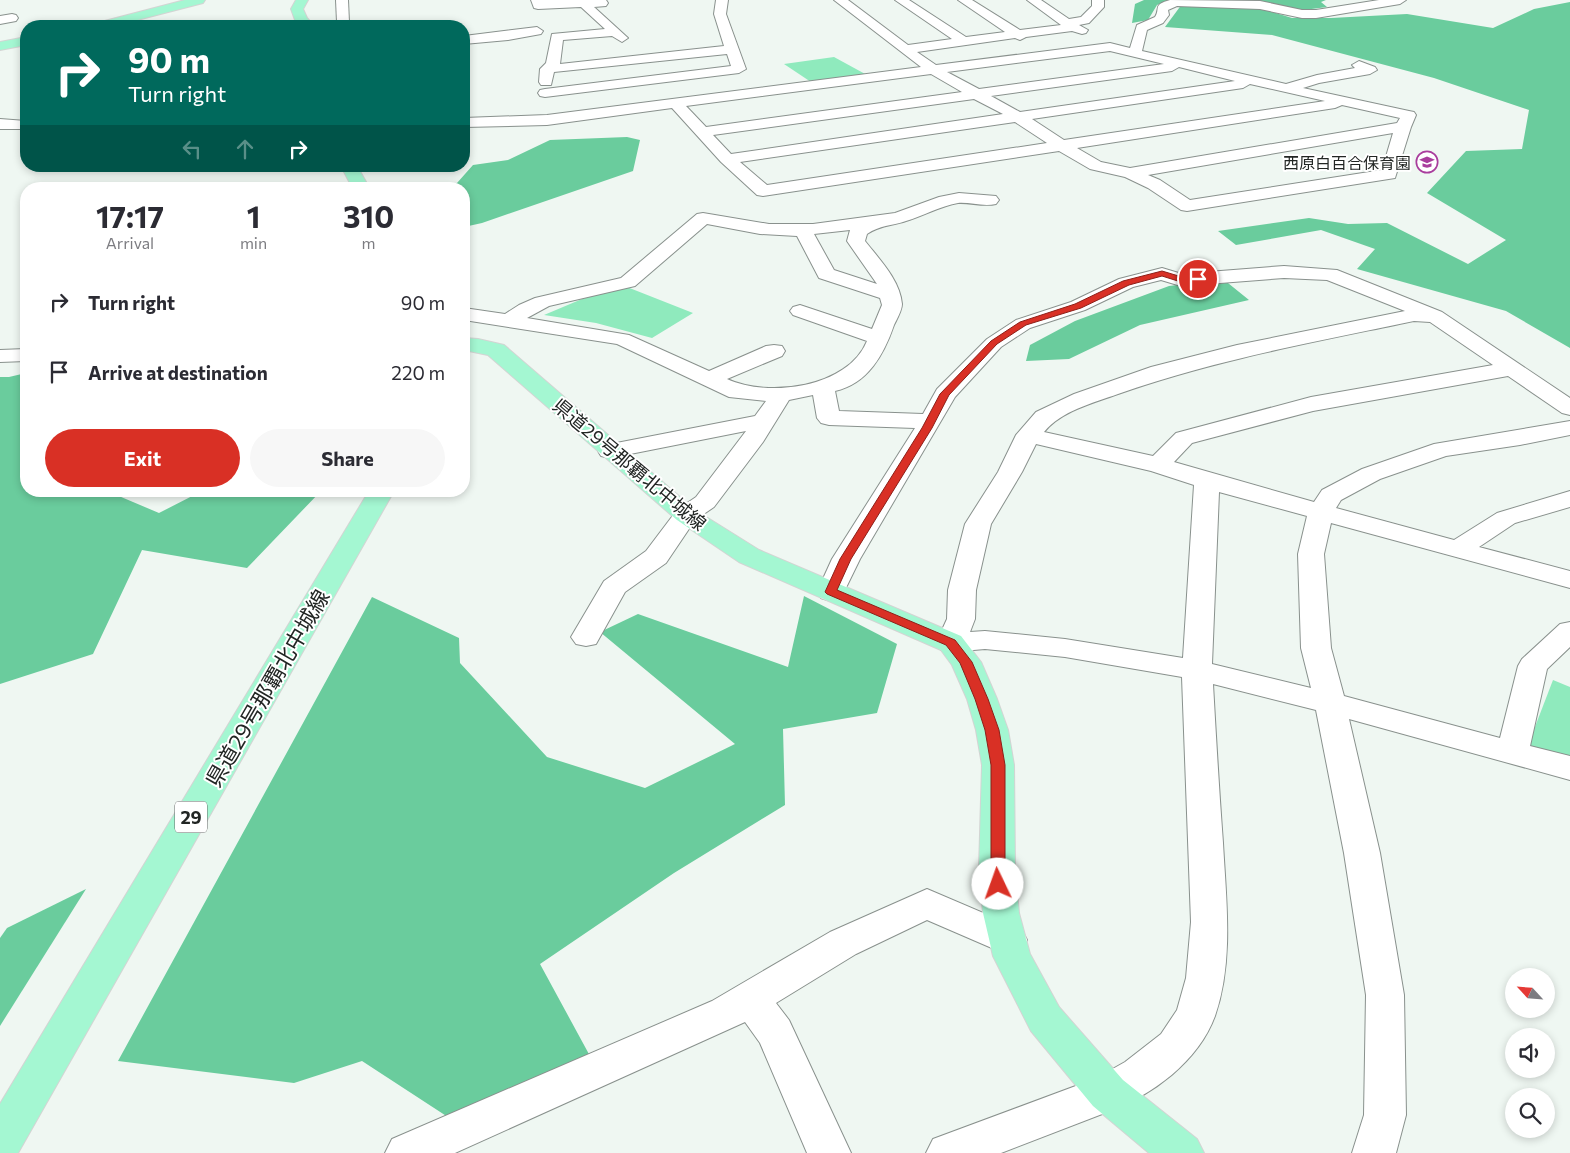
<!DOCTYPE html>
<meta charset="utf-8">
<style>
:root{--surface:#fff;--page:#f7f7f7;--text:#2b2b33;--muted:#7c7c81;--accent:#d93025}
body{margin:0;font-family:Commissioner,"Noto Sans JP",sans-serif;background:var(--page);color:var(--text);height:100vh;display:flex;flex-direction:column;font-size:19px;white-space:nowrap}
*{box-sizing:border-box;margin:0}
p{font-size:16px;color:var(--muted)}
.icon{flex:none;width:28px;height:28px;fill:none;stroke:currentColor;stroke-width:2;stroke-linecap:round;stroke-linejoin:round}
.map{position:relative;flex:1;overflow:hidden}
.panel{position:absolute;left:20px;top:182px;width:450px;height:315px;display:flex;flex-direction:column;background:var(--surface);border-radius:20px;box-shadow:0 2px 8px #0003}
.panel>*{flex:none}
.guide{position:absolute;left:20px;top:20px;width:450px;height:152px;border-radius:20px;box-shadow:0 2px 8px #0003;background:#00695c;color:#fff;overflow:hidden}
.needle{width:32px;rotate:296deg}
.buttons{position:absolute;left:1505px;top:968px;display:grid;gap:10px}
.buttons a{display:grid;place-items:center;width:50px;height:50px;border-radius:50%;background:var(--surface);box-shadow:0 2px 8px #0003;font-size:25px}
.pin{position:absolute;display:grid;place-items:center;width:42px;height:42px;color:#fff;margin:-21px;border:2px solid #fff;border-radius:50%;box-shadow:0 1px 5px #0007}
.me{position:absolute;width:55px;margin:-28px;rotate:357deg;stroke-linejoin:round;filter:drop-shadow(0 0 4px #0008)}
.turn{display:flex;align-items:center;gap:18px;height:105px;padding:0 25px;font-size:22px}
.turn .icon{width:65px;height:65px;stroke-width:2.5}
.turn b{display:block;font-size:35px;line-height:42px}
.lanes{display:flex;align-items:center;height:48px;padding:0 25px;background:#0003;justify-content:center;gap:25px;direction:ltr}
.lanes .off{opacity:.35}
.eta{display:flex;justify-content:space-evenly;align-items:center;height:85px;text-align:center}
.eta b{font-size:30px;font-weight:700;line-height:35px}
.cta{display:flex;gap:10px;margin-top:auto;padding:10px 25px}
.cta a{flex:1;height:58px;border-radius:30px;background:var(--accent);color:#fff;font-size:20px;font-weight:700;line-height:58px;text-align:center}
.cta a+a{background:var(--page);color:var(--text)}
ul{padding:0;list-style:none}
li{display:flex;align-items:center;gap:15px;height:70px;padding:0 25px}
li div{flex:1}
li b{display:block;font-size:19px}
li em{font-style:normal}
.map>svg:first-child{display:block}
</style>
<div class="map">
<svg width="1570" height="1153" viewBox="0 0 1570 1153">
<rect width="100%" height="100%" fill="#eff7f2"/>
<!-- green -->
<g fill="#8feabd">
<path d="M834,57L867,75L811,82L784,64Z"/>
<path d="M627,287L693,313L652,338L596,323L544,315L582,299Z"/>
<path d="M1553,680L1570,687V758L1528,745Z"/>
</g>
<!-- forest -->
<g fill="#6acc9d">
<path d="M1144,0H1168L1157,5L1148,20L1132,23L1135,4Z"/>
<path d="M1248,0H1326L1321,2L1327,7L1304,10Z"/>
<path d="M1570,2V348L1506,311L1357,269L1375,249L1321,230L1236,245L1218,231L1309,218L1348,224L1387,223L1468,264L1506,240L1427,193L1466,151L1522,149L1529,110L1434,78L1272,35L1165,27L1182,4L1253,6L1292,18H1331L1407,14L1493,28L1534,9Z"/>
<path d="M627,137L640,140L633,171L482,223L464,227V189H434L457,183L473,165L508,160L550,140Z"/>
<path d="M1223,279L1249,300L1140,325L1069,359L1026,361L1030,345L1075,321L1169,286Z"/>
<path d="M26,373V491H107L159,513L202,491H321L247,568L142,550L93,654L0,684V377H9Z"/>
<path d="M804,596L897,644L877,713L783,729L785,805L674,873L540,964L590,1056L454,1121L362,1061L294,1083L118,1061L372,597L459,638L460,663L547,757L645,788L735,744L600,632L638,614L788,667Z"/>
<path d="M86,889L0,1026V938L7,928Z"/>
</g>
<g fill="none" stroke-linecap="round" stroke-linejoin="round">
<!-- minor casing -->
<g stroke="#89918d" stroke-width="2">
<g id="minor">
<path d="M336,0H348L349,22L347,25H339L337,22Z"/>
<path d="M531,0H606L608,3L606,6L594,7L628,38L622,42L612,36L563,40L560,64L724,46L714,14L716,0H728L726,14L746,69L739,73L545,97L540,96L538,93L540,90L545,89L731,66L727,54L554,72L551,85H541L539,82L540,69L546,63L552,34L605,29L581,7L538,9L534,8Z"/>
<path d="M834,0H848L908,45L952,39L895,0H909L966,37L1005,32L958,0H972L1020,30L1061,25L1027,0H1041L1069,19L1081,17L1092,6V0H1104V7L1089,23L1079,25L1088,30L1086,33L1082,34L1072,31L1026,37L1020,40L1015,38L917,52L936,65L1110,43L1130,48L1137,25L1155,17C1161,8 1152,5 1170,0L1260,1L1302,10H1316L1379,0H1406L1400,4L1316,18H1302L1260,9L1177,6L1168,10L1169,15L1163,23L1147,30L1142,51L1286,84L1317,75L1355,68L1352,65L1359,61L1375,67L1377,70L1370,74L1319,83L1303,88L1409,111L1414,112L1416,115L1411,127L1395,178L1187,211L1181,210L1148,188L1125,177L1090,169L1059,151L763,196L757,195L721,162L672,108L547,125L464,127V118L547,115L921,67ZM1110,51L1164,64L979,89L947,72ZM1179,67L1235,81L1020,112L991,96L1172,71ZM931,74L962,92L706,127L686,106ZM1250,84L1325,101L1064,140L1032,119L1243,88ZM974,99L1003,114L731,154L713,135ZM1342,105L1400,118L1397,123L1130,168L1101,162L1077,148L1335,108ZM1015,122L1047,143L767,185L740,162ZM1393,133L1382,170L1190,200L1160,180L1148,175Z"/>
<path d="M12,14L16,15L18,18L16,21L0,24V16Z"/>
<path d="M537,27L543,31L541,34L508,40L464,44V36Z"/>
<path d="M0,119L26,121V129H0Z"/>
<path d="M959,193L996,196L999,200L996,204C983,207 970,202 958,203C940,206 923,216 906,221C891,226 880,225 867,234L865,241C879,259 900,280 902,304C902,310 897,319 894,325C884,354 868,384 835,391L839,411L923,414L937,389L987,339L1016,320L1071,302L1119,279L1162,268L1182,274L1284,266L1337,270L1442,312L1570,398V415L1562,413L1508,376L1313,411L1192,443L1174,462L1314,502L1322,490L1362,469L1434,444L1570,421V435L1520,445L1446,456L1380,479L1341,500L1336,508L1454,540L1497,513L1570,491V507L1515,523L1479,547L1570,571V588L1331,523L1324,554L1331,648L1344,696L1500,738L1518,666L1522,659L1560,624L1570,622V647L1547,669L1530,746L1570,756V780L1349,719L1380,853L1404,995L1406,1115L1396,1153H1352L1364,1115L1366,995L1344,853L1316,710L1213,684C1216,737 1219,790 1223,843C1226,899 1234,961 1215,1016C1198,1062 1152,1095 1108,1112L1093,1106L1087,1093L1093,1080L1125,1062L1161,1034L1177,1010L1186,978L1191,922L1182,677L1065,657L985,649L951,652L941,650L936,643L947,619L948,590L965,524L998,472L1016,435L1036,412L1074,394L1151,367L1237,345L1405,311L1327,280L1284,278L1181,286L1161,280L1133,287L1085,310L1030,328L1001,347L955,397L860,559L841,598L831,601L821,598L817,592L832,559L915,428L829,425L821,423L817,418L813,395L789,400L763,442L714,507L695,520L666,563L625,592L596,644L586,646L576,644L571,637L604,581L646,551L677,510L696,497L746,431L610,458L601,456L598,451L601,446L755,416L766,401L729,397L617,344L464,320V308L505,314L519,305L535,298L621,278L697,214L703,213L769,224H813L895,213L939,197ZM707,224L760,234L797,236L819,278L880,298L882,305L872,329L800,305L793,307L790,311L793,315L867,341C848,388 768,398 727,379L782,356L785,351L782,346L774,345L766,346L709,371L629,335L527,318L549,306L635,286ZM850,230L847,241L877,284L834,270L814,234ZM1414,321L1430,322L1493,365L1311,397L1176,433L1153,456L1044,432C1061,411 1093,403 1118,394C1214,360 1314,342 1414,321ZM1036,444L1151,471L1194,485L1183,658L1065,639L985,631L970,632L975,619L976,590L991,524L1022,472ZM1219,492L1307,516L1298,554L1301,648L1311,688L1212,664Z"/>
<path d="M26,349V361L0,362V350Z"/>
<path d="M927,889L1021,929L1027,940L1021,951L1008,955L927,920L856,954L776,1003L789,1020L851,1153H807L760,1043L745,1022L455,1153H385L392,1139L712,1001L830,932Z"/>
</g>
</g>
<!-- tertiary casing -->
<g stroke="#89918d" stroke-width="2">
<path id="tertiary" d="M1108,1074L1123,1080L1129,1093L1123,1106L1001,1153H926L933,1139Z"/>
</g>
<!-- primary casing -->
<g stroke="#d3d4d3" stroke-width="2">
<g id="primary">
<path d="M185,0H205L203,3L114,26H95L97,23Z"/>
<path d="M296,0H308L303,9L307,18L314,26H301L295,20L291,9Z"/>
<path d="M26,37V45L0,50V42Z"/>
<path d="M341,166H357L370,189H353Z"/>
<path d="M464,338L478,339L504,345L695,510L759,550L961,636L981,662L997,699L1008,730L1014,765L1015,869L1019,913L1030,954L1059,1007L1123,1080L1197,1139L1204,1153H1149L1093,1106L1031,1031L993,956L983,913L979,869L982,765L976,730L967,699L952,665L941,650L739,562L677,520L488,355L464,350Z"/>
<path d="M369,491H394L18,1153H0V1104Z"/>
</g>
</g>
<!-- minor -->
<use href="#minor" fill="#fff" fill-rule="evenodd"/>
<!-- tertiary -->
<use href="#tertiary" fill="#fff" fill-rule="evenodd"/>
<!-- primary -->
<use href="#primary" fill="#a4f7d2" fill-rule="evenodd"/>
</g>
<!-- route -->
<path fill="#d93025" stroke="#8d1f18" d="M1162,271L1182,277L1198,276L1202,279L1198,281L1181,282L1162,276L1129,285L1081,308L1026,325L997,344L949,395L932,428L851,559L837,590L955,640L972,662L988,699L999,730L1005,765V884L1003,888L998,890L993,888L991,884V765L985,730L975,699L960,663L946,645L827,594L825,592L840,559L922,428L940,394L991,341L1020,322L1075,304L1123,281Z"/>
<!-- icons -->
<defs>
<g id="school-ring" transform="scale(1.125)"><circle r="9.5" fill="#fff" stroke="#a93d9d" stroke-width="1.5"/><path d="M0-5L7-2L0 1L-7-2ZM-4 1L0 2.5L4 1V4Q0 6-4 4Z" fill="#a93d9d"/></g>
</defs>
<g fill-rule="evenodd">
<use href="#school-ring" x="1427" y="162"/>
</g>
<g text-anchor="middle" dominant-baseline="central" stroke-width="4" stroke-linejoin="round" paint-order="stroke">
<!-- far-poi labels -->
<g font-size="16" fill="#222624" stroke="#fff" text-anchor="end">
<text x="1411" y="162">西原白百合保育園</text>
</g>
<!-- shield labels -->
<rect fill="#fff" stroke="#646766" stroke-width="1" x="175" y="801.5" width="32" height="31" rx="4"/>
<g font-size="18" font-weight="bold" fill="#222624">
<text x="191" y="817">29</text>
</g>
<!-- street labels -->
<g font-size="19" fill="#222624" stroke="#fff">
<text transform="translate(630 464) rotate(40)">県道29号那覇北中城線</text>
</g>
<!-- near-street labels -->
<g font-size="22" fill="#222624" stroke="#fff">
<text transform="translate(267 688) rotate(-60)">県道29号那覇北中城線</text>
</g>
</g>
</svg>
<div class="buttons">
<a><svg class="needle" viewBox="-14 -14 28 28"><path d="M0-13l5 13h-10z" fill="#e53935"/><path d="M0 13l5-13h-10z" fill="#7c7c81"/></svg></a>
<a><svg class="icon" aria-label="sound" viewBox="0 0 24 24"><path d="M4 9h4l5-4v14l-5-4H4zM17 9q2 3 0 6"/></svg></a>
<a><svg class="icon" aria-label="search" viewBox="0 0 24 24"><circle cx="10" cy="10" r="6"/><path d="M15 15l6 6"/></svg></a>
</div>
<div class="pin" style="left:1198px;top:279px;background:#d93025"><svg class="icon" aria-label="arrive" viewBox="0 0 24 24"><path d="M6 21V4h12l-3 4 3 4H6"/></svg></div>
<svg class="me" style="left:998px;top:884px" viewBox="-20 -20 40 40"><circle r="19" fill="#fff"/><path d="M0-13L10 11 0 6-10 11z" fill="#d93025"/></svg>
<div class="guide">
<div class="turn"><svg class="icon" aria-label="right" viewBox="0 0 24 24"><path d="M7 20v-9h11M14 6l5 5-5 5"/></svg><div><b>90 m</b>Turn right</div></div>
<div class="lanes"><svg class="icon off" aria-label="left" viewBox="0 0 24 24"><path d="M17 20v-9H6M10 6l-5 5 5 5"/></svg><svg class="icon off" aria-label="ahead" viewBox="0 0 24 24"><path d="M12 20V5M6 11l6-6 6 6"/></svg><svg class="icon" aria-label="right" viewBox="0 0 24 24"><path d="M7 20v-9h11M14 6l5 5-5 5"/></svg></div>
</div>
<section class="panel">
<div class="eta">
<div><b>17:17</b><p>Arrival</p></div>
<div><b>1</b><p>min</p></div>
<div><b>310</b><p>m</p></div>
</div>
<ul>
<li><svg class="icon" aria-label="right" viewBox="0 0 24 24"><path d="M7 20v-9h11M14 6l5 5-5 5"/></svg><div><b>Turn right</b></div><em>90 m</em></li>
<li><svg class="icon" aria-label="arrive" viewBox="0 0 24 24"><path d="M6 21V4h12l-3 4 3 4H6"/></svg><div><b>Arrive at destination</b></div><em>220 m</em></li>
</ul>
<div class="cta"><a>Exit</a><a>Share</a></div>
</section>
</div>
